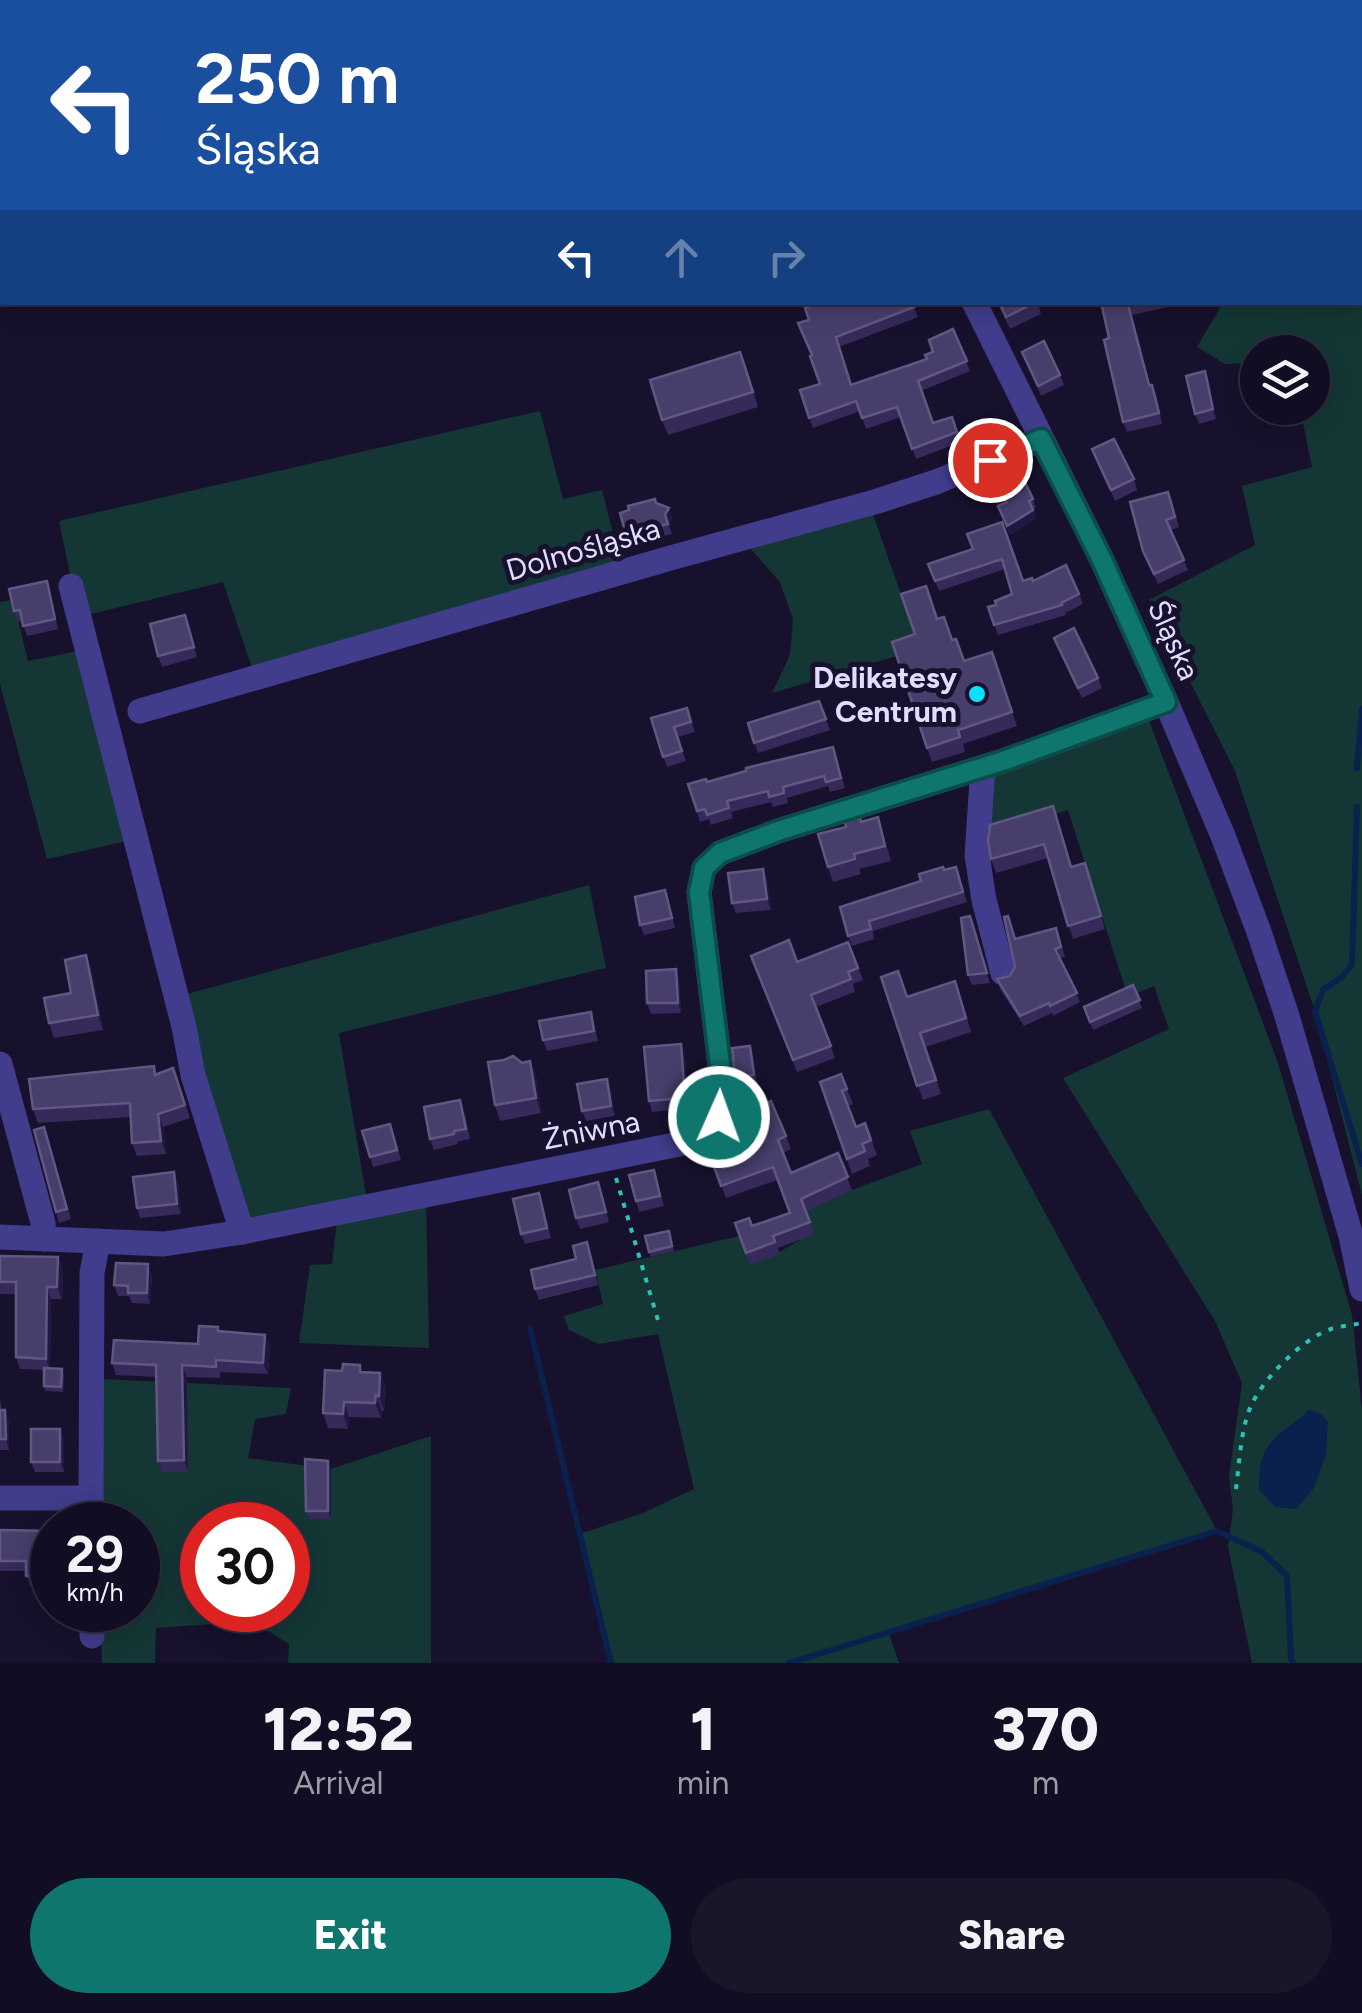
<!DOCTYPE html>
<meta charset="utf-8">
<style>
:root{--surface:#110d22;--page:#1a162a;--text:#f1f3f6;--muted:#9c9ca5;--line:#302d40;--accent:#0f766e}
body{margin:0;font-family:Figtree,sans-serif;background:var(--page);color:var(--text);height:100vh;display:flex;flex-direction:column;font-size:38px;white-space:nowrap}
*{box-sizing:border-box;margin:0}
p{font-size:32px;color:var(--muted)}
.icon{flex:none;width:55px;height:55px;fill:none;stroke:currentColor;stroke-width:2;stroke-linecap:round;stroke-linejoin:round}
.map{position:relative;height:1663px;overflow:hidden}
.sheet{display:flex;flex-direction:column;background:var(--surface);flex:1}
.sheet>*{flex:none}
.hud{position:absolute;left:0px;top:0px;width:1362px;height:305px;box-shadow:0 5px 25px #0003,0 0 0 2px var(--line);background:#1a4fa0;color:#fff;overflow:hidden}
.tools{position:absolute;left:1240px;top:335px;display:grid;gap:20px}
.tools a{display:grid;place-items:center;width:90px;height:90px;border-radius:50%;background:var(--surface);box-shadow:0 5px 25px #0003,0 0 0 2px var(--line);font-size:50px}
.speed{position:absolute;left:30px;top:1502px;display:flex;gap:20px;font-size:50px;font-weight:700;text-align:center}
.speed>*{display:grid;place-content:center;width:130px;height:130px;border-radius:50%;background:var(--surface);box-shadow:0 5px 25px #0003,0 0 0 2px var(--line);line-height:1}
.speed small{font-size:25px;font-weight:400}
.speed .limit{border:15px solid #d22;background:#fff;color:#111}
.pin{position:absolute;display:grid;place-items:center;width:85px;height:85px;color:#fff;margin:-42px;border:5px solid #fff;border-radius:50%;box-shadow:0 2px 10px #0007}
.me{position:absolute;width:110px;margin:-55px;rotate:2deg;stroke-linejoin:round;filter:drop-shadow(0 0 8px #0008)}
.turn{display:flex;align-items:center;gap:35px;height:210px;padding:0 30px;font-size:45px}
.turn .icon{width:130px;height:130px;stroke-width:2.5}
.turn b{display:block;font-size:70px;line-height:85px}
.lanes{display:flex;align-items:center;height:95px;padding:0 30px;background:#0003;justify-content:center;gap:50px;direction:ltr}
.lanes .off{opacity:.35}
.eta{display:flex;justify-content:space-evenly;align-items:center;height:170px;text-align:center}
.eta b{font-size:60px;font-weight:800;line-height:70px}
.primary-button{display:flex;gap:20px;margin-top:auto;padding:20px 30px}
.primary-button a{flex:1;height:115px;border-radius:60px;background:var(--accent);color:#fff;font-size:40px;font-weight:800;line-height:115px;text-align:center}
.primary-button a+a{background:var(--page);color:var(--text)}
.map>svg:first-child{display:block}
</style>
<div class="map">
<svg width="1362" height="1663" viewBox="0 0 1362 1663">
<rect width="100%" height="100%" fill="#17112d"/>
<!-- green -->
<g fill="#143736" fill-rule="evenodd">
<path d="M0,0H483L484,2H2V301H0Z"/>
<path d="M1360,114H1362V1195L1315,1011L1235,771L1149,600L1255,545L1242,486L1312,467L1300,408H1312V352H1258L1257,363L1225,364L1197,347L1223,303L1360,302Z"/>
<path d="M540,411L563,499L602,490L622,569L252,668L223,582L79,617L59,521Z"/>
<path d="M869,503L920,649L772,693L790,655L793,619L780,582L741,538Z"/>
<path d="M13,600L28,661L87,649L136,839L47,859L0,684V602Z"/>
<path d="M1145,710L1278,1063L1352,1315L1362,1411V1663H1252L1228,1547L1233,1509L1229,1476L1242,1383L1215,1321L1063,1078L1169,1029L1154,986L1128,997L1068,810L977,839L983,767ZM1304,1416L1314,1488L1296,1508L1275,1507L1279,1434Z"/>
<path d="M589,885L606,968L339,1033L368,1207L426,1196L429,1348L299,1343L310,1265L332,1264L338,1214L242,1232L176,997Z"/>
<path d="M989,1109L1217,1531L889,1634L899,1663H611L579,1534L643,1513L694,1489L658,1334L598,1344L569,1330L564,1316L603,1304L595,1270L739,1236L779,1252L800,1240L806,1212L852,1190L922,1164L910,1131Z"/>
<path d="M102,1379L291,1388L286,1414L255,1419L248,1458L331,1469L431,1436V1663H288L289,1644L252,1621L156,1628L155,1663H102L100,1610H138V1525H101ZM202,1525H288V1610H202Z"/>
</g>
<!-- water -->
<path fill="#0b214d" d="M1309,1409L1322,1415L1328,1422L1326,1455L1314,1488L1296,1509L1275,1507L1259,1490C1259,1463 1261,1448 1283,1431C1293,1423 1302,1419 1309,1409Z"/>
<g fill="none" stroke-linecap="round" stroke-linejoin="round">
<!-- stream -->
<g stroke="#0b214d" stroke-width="6">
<path d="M1357,768L1362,709"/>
<path d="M1357,807L1352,964L1343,976L1323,990L1315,1011L1362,1164"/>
<path d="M530,1328L611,1663"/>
<path d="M789,1663L1217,1531L1262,1552L1287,1576L1291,1658L1293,1663"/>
</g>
<!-- path -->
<g stroke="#30c1bb" stroke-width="4" stroke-dasharray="5 8" stroke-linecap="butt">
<path d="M616,1178L660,1327"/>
<path d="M1236,1489C1239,1466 1241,1425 1252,1404C1264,1378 1303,1338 1331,1329C1341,1326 1352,1325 1362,1323"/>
</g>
<!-- minor -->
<g stroke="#413c8c" stroke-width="25">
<path d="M839,0L840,2"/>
<path d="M974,302L1102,560L1166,702L1223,836L1259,932L1287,1016L1351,1236L1362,1289"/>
<path d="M71,586L184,1027L193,1075L242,1232"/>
<path d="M140,711L674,557L878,501L936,482L1041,439"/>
<path d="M983,767L977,855L984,900L1003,973"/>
<path d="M0,1064L43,1223L44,1239"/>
<path d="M0,1237L164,1244L242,1232L699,1140C722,1127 720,1114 723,1090L699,892L704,868L720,853L778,831L1003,761L1166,702"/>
<path d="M0,1498H91L92,1273L98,1241"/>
<path d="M91,1498V1525"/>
<path d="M92,1610V1636"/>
</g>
</g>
<!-- wall -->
<g fill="#352a5a">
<path d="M912,302L918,317L839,347L852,385L927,359L953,329L970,371L921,391L933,423L952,417L961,442L916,459L901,417L866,429L860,411L813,428L800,390L820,384L811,355L809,320Z"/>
<path d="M997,302H1037L1041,314L1010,329Z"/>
<path d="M1101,302H1167L1168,307L1132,315L1150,385L1156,395L1162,424L1127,432L1123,422L1109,338Z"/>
<path d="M1022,352L1060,375L1064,385L1041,396Z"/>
<path d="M746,367L758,407L668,435L662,420Z"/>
<path d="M1205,371L1216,419L1199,424L1195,414Z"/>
<path d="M1092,449L1134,479L1137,490L1115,501Z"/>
<path d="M1000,485L1033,499L1036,508L1033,509L1036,518L1010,535L998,506L1007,502Z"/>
<path d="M1172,502L1179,527L1171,530L1188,570L1158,584L1143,551Z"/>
<path d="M656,503L669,508L672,519L669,525L672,534L640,543L638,539L628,541L625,531Z"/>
<path d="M1002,522L1023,581H1033L1079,594L1083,604L1065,613L1066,615L998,635L988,607L996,605L1012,594L1005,569L939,591L928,564L973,549Z"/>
<path d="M47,581L58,629L27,636L22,621L18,622L14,611Z"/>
<path d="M185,615L197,657L162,667L158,656Z"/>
<path d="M938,619L964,661L992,652L1017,726L963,744L965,752L932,762L927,748Z"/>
<path d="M1054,638L1098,678L1102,688L1082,698Z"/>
<path d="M819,701L830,730L758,753L748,723Z"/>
<path d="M687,708L695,732L678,737L686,761L667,767L651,718Z"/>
<path d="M833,747L845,788L830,792L828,786L787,798L788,803L773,807L771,802L731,812L733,818L711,825L709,819L700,822L688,784L707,782Z"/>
<path d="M1053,806L1072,867L1085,863L1105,929L1073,939L1048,858L996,873L991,859Z"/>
<path d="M878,817L891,861L859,869L861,874L833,882L828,867L861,822Z"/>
<path d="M956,867L967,902L873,931L874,939L852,946L848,936L921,881L944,870Z"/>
<path d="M763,869L767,879L771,910L736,913L732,903Z"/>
<path d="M665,890L675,928L644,935L640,925Z"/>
<path d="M973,926L990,983L972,985L968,975Z"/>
<path d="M1056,928L1065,957L1060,958L1080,1002L1053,1016L1052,1013L1024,1026L1000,989L997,979L1010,976L1015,967L1016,939Z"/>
<path d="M848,942L863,980L853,984L855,992L816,1007L835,1058L797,1072L751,956L797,962Z"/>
<path d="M86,955L92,971L103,1030L54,1038L49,1023L71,993Z"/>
<path d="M676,969L679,979L681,1013L651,1014L647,1003Z"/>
<path d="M881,977L907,997L960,995L971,1032L926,1047L941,1094L923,1100Z"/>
<path d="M1133,985L1142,1008L1093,1030L1084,1007Z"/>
<path d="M591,1012L598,1041L547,1051L543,1040Z"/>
<path d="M681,1044L685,1054L688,1108L652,1112L649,1101Z"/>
<path d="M753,1056L758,1085L739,1088L735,1077Z"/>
<path d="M504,1060L522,1063L530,1061L536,1076L541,1113L500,1121L495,1105Z"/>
<path d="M173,1068L190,1118L163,1127L166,1154L137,1156L132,1143L131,1117L38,1123L33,1109Z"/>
<path d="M841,1074L853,1104L848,1106L856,1127L865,1123L877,1155L868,1159L870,1166L852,1174L820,1082Z"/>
<path d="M611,1089L615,1116L586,1121L582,1111Z"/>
<path d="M464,1111L470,1139L457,1142L458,1144L434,1150L430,1139Z"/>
<path d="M44,1127L71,1219L59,1223L56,1212Z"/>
<path d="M394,1134L401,1160L373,1167L370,1157Z"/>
<path d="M786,1136L791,1149L783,1153L791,1173L838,1153L852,1190L806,1212L815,1234L778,1248L780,1254L750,1265L735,1223L752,1226L790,1213L777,1180L726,1198L710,1156Z"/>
<path d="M654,1170L664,1206L639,1212L636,1201Z"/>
<path d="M174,1172L178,1182L181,1214L140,1218L137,1208Z"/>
<path d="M539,1193L551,1238L525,1244L521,1234Z"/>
<path d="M601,1193L609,1222L580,1229L576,1218Z"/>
<path d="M670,1236L674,1251L651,1257L649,1252Z"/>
<path d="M587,1242L598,1285L539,1300L535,1289L576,1259Z"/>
<path d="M0,1256L58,1257L63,1269L62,1299H51L50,1368L64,1374L63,1392L45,1391L44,1386V1370L20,1369L16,1357V1294H0Z"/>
<path d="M152,1275L150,1304L132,1303L129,1296H118L114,1285Z"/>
<path d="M218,1327L220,1332L265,1335L270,1347L268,1374L220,1372V1378L187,1377L188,1472H162L158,1461L157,1377L116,1375L112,1363L198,1344Z"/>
<path d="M363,1372L380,1373L386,1388L384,1411H382L381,1418L349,1417L348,1429L328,1428L323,1413Z"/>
<path d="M0,1399L2,1410L9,1420V1450H0Z"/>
<path d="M64,1439V1472H35L31,1462Z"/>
<path d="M331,1469V1519H309L306,1511Z"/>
<path d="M0,1530L52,1531V1586H30L26,1571H0Z"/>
</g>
<!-- shaded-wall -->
<g fill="#211841">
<path d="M1205,371L1209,381L1216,419L1213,409Z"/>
<path d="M669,508L672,519L669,525L672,534L665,515Z"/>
<path d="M1033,510L1036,518L1010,535L1007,526Z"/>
<path d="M763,869L767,879L771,910L767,899Z"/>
<path d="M86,955L92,971L103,1030L98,1015Z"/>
<path d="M676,969L679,979L681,1013L678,1003Z"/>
<path d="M681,1044L685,1054L688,1108L685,1098Z"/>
<path d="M750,1046L753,1056L758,1085L754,1075Z"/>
<path d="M530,1061L536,1076L541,1113L536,1098Z"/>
<path d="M607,1079L611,1089L615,1116L611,1106Z"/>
<path d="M158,1114L163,1127L166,1154L161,1141Z"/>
<path d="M174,1172L178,1182L181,1214L177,1204Z"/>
<path d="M58,1257L63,1269L62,1299L57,1287Z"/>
<path d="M148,1264L152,1275L150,1304L147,1293Z"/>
<path d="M47,1287L51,1299L50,1370L46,1359Z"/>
<path d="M265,1335L270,1347L268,1374L263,1363Z"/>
<path d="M182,1365L187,1377L188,1472L184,1460Z"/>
<path d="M380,1373L386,1388L384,1411L379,1396Z"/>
<path d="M376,1395L382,1411L381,1418L375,1403Z"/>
<path d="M344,1402L349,1417L348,1429L343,1414Z"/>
<path d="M5,1410L9,1420V1450L6,1439Z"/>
<path d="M60,1429L64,1439V1472L60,1462Z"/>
<path d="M328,1461L331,1469V1519L328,1511Z"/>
</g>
<!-- building -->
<g fill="#483e6c" stroke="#605783" stroke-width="2.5">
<path d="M717,0H790L785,2H718Z"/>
<path d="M869,0H930L931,2H870Z"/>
<path d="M820,302H912L914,307L836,337L851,385L927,359L925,355L933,352L929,340L953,329L967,361L918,381L933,423L952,417L957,432L912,449L897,407L862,418L856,401L809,418L800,390L820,384L810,356L812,355L798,323L809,320L805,308Z"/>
<path d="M999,302H1036L1006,317Z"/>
<path d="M1101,302H1140L1128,305L1149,385H1152L1159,413L1123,422L1104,340L1109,338Z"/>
<path d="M1044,341L1060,375L1038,386L1022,352Z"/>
<path d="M740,352L753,392L662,420L650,380Z"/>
<path d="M1205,371L1213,409L1195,414L1186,376Z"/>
<path d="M1114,439L1134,479L1111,490L1092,449Z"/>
<path d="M1021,474L1033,499L1029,501L1033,510L1007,526L998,506L1007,502L1000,485Z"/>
<path d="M1168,492L1175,517L1166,520L1184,560L1154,574L1143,551L1130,502Z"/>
<path d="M655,499L656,503L669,508L665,515L668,524L636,533L635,529L625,531L620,513L629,510L628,506Z"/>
<path d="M1002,522L1023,581L1032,578L1033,581L1066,565L1079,594L1061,603L1062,605L994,625L988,607L996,605L995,601L1012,594L1002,559L935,581L928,564L973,549L967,534Z"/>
<path d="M47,581L55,619L23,626L20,610L14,611L9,589Z"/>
<path d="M926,586L937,619L944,617L952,640L956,639L964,661L992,652L1012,712L958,730L960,737L927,748L892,642L915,634L901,594Z"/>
<path d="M185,615L194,647L158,656L150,624Z"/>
<path d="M1074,628L1098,678L1078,688L1054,638Z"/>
<path d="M819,701L826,719L754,743L748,723Z"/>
<path d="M687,708L691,722L674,727L682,751L663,757L651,718Z"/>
<path d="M833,747L841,778L826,782L824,776L783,787L784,793L769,797L768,791L727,801L729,808L707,815L705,809L697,811L688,784L706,779L707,782L746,771V768Z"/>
<path d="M1053,806L1071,867L1085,863L1101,916L1068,926L1044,844L991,859L988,841L990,825Z"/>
<path d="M860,817L861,822L878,817L885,846L854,854L855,859L828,867L818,834L846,827L845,821Z"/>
<path d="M943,867L944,870L956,867L963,892L869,921L871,929L848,936L840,907L921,881L919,874Z"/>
<path d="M763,869L767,899L732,903L728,873Z"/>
<path d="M665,890L672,918L640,925L635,897Z"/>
<path d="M970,916L987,973L968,975L961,918Z"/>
<path d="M1008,916L1015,939L1056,928L1061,947L1055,949L1077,993L1050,1006L1049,1003L1020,1016L997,979L1010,976L1015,967L1004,917Z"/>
<path d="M789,940L797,962L848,942L858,968L848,972L851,979L811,995L831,1046L793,1060L751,956Z"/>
<path d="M86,955L98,1015L49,1023L44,998L71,993L65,960Z"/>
<path d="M676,969L678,1003H647L646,971Z"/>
<path d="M898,971L907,997L955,981L966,1018L920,1033L936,1080L917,1086L881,977Z"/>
<path d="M1133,985L1140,1000L1090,1022L1084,1007Z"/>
<path d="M591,1012L594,1031L543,1040L539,1021Z"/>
<path d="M681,1044L685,1098L649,1101L644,1047Z"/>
<path d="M750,1046L754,1075L735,1077L732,1048Z"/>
<path d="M513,1056L522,1063L530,1061L536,1098L495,1105L488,1062L504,1060Z"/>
<path d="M154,1066L155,1075L173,1068L185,1105L158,1114L161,1141L132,1143L130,1103L33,1109L29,1079Z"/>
<path d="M841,1074L847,1089L842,1091L856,1127L865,1123L871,1140L862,1144L865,1151L847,1159L820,1082Z"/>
<path d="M607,1079L611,1106L582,1111L577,1084Z"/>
<path d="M460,1100L466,1129L454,1131V1134L430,1139L424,1107Z"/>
<path d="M771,1101L786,1136L778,1140L791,1173L838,1153L848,1177L801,1199L810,1222L773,1236L775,1242L746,1253L735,1223L749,1218L752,1226L790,1213L773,1167L721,1186L710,1156L762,1138L751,1110Z"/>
<path d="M390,1124L397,1150L370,1157L362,1131Z"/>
<path d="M44,1127L67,1209L56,1212L34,1130Z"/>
<path d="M654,1170L660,1196L636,1201L629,1175Z"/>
<path d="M174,1172L177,1204L137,1208L133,1177Z"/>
<path d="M598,1182L606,1212L576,1218L569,1190Z"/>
<path d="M539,1193L547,1228L521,1234L513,1199Z"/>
<path d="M669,1231L672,1246L649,1252L645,1236Z"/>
<path d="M587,1242L595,1275L535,1289L531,1270L576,1259L573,1246Z"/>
<path d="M0,1256L58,1257L57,1287H47L46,1359L16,1357V1282H0Z"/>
<path d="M116,1263L148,1264L147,1293H128V1286L114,1285Z"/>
<path d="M199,1326L218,1327V1331L265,1335L263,1363L216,1360V1367L182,1365L184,1460L158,1461L156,1365L112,1363L114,1340L198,1344Z"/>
<path d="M343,1364L360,1365V1372L380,1373L379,1396L376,1395L375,1403L344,1402L343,1414L323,1413L325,1370L342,1371Z"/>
<path d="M44,1368L62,1369L61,1387L44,1386Z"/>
<path d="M0,1410H5L6,1439H0Z"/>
<rect x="31" y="1429" width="29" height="33"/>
<path d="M305,1459L328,1461V1511H306Z"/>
<path d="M0,1530L52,1531V1576H26V1561H0Z"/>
</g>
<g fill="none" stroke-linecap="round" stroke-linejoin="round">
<!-- route casing -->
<g stroke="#0a4d48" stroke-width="25">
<path id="route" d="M719,1117L723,1090L699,892L704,868L720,853L778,831L1003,761L1166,702L1102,560L1041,439L990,460"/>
</g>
<!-- route -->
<use href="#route" stroke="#0f766e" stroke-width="18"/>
</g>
<!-- markers -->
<circle fill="#09e2ff" stroke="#17112d" stroke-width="4" cx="977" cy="694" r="10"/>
<g text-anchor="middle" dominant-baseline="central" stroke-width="10" stroke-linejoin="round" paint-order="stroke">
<!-- street labels -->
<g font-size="30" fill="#e2ddff" stroke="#17112d">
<text transform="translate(583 549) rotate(-16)">Dolnośląska</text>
<text transform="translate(1174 640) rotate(66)">Śląska</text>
<text transform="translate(591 1130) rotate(-11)">Żniwna</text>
</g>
<!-- poi labels -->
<g font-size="30" font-weight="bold" fill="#e2ddff" stroke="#17112d" text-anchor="end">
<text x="957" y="677">Delikatesy<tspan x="957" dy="34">Centrum</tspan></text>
</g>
</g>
</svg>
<div class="tools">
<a><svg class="icon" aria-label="layers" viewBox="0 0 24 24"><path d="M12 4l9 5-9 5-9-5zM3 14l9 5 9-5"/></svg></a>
</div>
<div class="speed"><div>29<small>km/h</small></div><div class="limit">30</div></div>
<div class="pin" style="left:990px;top:460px;background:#d93025"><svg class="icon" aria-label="arrive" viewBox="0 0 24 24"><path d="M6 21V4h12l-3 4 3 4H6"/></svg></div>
<svg class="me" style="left:719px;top:1117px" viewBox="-20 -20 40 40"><circle r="17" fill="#0f766e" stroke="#fff" stroke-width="3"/><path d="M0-11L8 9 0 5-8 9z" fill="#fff"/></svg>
<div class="hud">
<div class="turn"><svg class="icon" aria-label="left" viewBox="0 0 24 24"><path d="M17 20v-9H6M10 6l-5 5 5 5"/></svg><div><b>250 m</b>Śląska</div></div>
<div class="lanes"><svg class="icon" aria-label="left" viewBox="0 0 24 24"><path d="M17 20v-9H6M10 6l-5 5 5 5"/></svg><svg class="icon off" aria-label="ahead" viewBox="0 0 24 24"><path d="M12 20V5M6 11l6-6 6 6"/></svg><svg class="icon off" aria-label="right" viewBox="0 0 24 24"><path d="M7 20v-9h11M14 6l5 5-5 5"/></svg></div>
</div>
</div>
<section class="sheet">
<div class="eta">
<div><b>12:52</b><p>Arrival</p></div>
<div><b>1</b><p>min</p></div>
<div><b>370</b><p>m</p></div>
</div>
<div class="primary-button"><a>Exit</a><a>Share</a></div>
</section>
